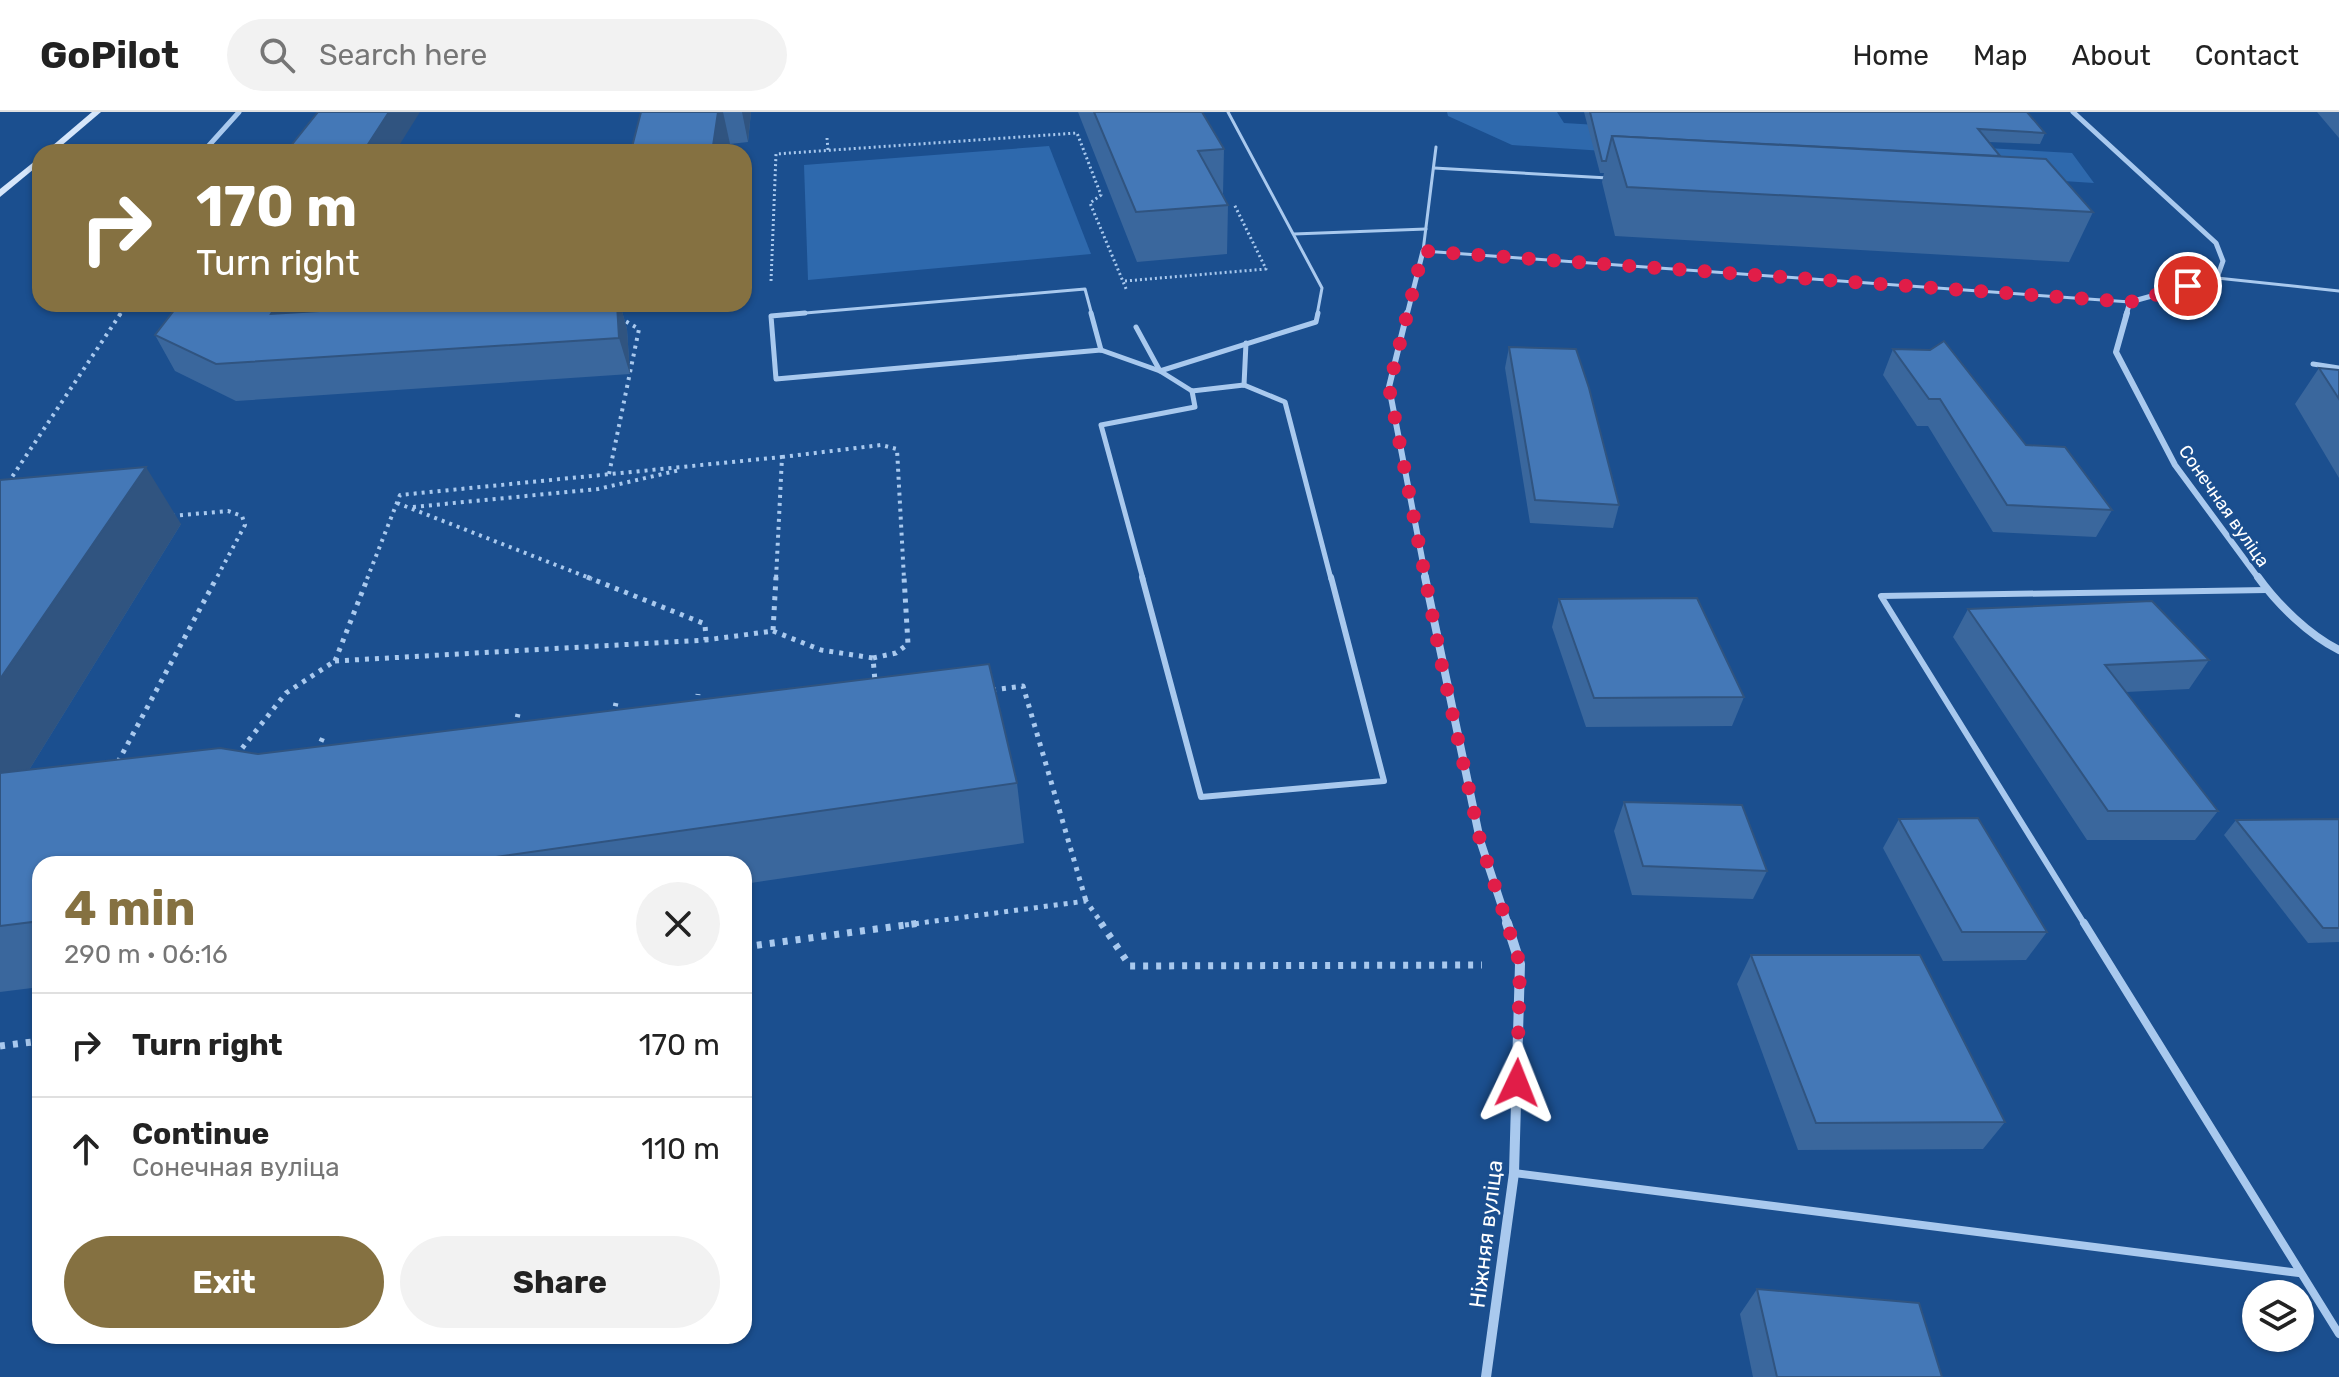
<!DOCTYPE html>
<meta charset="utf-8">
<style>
:root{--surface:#fff;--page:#f2f2f2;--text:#222;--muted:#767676;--line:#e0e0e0;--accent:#857141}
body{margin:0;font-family:Rubik,sans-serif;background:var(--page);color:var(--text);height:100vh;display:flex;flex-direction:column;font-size:30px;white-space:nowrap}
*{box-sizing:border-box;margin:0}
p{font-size:26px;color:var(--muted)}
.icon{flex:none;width:44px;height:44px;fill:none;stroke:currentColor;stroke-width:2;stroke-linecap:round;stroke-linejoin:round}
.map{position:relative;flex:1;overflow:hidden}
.panel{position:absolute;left:32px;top:744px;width:720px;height:488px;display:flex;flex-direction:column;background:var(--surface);border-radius:24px;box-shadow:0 2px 6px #0004}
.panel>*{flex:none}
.guide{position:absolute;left:32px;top:32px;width:720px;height:168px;border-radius:24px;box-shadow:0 2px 6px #0004;background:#857141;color:#fff;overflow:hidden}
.controls{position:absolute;left:2242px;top:1168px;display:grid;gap:16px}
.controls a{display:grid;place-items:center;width:72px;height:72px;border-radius:50%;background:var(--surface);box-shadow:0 2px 6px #0004;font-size:40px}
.pin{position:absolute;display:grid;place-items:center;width:68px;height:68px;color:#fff;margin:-34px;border:4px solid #fff;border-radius:50%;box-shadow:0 2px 8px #0007}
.me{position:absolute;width:88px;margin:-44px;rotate:2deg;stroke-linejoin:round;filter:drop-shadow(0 0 6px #0008)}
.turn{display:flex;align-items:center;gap:28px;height:168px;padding:0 32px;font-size:36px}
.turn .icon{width:104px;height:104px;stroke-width:2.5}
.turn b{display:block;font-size:56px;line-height:68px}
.round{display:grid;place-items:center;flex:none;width:84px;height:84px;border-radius:42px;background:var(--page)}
.summary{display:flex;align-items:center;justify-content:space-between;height:136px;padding:0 32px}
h1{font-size:48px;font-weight:700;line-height:60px;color:var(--accent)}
.cta{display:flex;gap:16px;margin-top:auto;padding:16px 32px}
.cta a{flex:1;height:92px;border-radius:48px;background:var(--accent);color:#fff;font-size:32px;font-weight:700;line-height:92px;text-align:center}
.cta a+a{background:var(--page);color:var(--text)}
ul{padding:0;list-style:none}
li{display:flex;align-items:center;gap:24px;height:104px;padding:0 32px;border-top:2px solid var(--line)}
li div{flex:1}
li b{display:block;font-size:30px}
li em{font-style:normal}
header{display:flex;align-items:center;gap:48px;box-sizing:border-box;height:112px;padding:0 40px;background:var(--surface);border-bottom:2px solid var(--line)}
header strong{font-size:38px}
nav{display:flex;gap:44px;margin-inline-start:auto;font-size:28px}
.search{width:560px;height:72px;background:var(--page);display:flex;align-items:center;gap:20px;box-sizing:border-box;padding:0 28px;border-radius:44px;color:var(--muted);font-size:30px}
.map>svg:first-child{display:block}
</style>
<header>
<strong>GoPilot</strong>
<div class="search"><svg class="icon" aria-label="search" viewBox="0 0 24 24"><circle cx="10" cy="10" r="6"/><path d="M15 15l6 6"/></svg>Search here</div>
<nav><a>Home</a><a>Map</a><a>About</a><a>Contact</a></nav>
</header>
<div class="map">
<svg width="2339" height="1265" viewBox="0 0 2339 1265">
<rect width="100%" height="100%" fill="#1b4f8f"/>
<!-- green -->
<g fill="#2e69ad">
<path d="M1447,0H1557L1564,11L2072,41L2094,71L1512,33L1448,4Z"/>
<path d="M1049,34L1091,142L808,168L804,53Z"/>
</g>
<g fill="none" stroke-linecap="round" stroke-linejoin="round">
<!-- path-far3 -->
<g stroke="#a9c9ee" stroke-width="3" stroke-dasharray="2 3" stroke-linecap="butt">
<path d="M827,26L828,38"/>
<path d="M771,169L776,42L1077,21L1101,83L1090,91L1127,179"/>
<path d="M1125,169L1266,157L1234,92"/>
<path d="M120,203L127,192"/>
</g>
<!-- path-far2 -->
<g stroke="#a9c9ee" stroke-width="4" stroke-dasharray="3 5" stroke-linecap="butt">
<path d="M782,345L881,333L897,337L904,467"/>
<path d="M609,362L639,217L620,206"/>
<path d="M8,371L121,201"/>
<path d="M397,391L592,467"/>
<path d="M413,395L598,377L680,358"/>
<path d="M172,404L228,399L242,404L245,413L216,467"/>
<path d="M367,467L400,383L782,345L776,467"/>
</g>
<!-- path-far1 -->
<g stroke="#a9c9ee" stroke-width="5" stroke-dasharray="4 6" stroke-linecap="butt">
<path d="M587,465L705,512L706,528"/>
<path d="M773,519L821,538L873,546L875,569"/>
<path d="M873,546L896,541L908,532L904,465"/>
<path d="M335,549L368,465"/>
<path d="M335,549L706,528L773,519L776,465"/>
<path d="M992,578L1023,574L1086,789"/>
<path d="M697,593L698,582"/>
<path d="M613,604L616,591"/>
<path d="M515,615L518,602"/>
<path d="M317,639L323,625"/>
<path d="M236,644L286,581L335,549"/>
<path d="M118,650L217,465"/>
<path d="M905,813L1086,789L1103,813"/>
</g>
<!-- path -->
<g stroke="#a9c9ee" stroke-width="7" stroke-dasharray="5 8" stroke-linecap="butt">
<path d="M1101,811L1130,854L1482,853"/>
<path d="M744,835L920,811"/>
<path d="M0,934L40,929"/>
</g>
<!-- lane-far3 -->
<g stroke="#a9c9ee" stroke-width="3">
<path d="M1228,0L1322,176L1317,203"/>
<path d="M1436,35L1423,139L2130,190"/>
<path d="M1434,56L1608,66"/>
<path d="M1294,122L1426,117"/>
<path d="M2217,166L2339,179"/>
<path d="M782,203L1085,177L1092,203"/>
</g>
<!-- lane-far2 -->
<g stroke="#a9c9ee" stroke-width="5">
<path d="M805,201L771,204L776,267L1101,238"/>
<path d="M1091,201L1101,238"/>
<path d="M1136,215L1160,259L1316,210L1318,201"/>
<path d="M1101,238L1160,259L1192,279"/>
<path d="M2313,252L2339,256"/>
<path d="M1244,273L1246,231"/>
<path d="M1192,279L1244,273L1285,290L1331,467"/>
<path d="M1143,467L1101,313L1195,295L1192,279"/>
</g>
<!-- lane-far1 -->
<g stroke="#a9c9ee" stroke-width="6">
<path d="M1142,465L1201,685L1384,669L1331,465"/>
<path d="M2085,813L1881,484L2267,478"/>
</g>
<!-- lane -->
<g stroke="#a9c9ee" stroke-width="8">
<path d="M2084,811L2339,1222"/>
<path d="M1514,1061L2299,1161"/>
</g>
<!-- street-far3 -->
<g stroke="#a9c9ee" stroke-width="5">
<path d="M2073,0L2216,131L2223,149L2217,166L2130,190L2126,203"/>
<path d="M203,40L239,0"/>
<path d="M1407,203L1423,139"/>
</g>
<!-- street-far2 -->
<g stroke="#a9c9ee" stroke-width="6">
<path d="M1407,201L1389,275L1426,467"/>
<path d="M2127,201L2116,240L2175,353L2259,467"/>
</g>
<!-- street-far1 -->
<g stroke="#a9c9ee" stroke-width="8">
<path d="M1425,465L1480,728L1508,813"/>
<path d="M2258,465C2278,493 2309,523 2339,538"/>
</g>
<!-- street -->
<path stroke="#a9c9ee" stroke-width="10" d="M1486,1265L1514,1061L1520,852L1507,811"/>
<!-- secondary -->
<g fill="#d6e6fa" fill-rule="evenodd">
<path d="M92,0H101L54,40H45Z"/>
<path d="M40,45V52L0,85V77Z"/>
</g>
</g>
<!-- wall -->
<g fill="#3a679d">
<path d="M641,0H751L748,30L730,32L729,40H631Z"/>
<path d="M1078,0H1202L1224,37L1223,82L1228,93L1227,142L1137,150Z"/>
<path d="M1584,0H2027L2045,21L2040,32L1988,30L2000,44L2093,100L2069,150L1615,124L1602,70L1604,61H1600Z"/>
<path d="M2317,0H2339V26Z"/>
<path d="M179,192H317L312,199L437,192H620L627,217L630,262L236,289L175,259L155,223Z"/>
<path d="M1509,235L1619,393L1613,416L1530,411L1505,256Z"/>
<path d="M1893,237L2026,333L2112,398L2096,425L1993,420L1928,314H1917L1883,263Z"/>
<path d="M2319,256L2339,258V366L2295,292Z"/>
<path d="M0,368L181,412L29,658L258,642L1017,671L1024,731L744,772V752H40V875L0,880Z"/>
<path d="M1559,487L1744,585L1732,614L1586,615L1552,515Z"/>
<path d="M1968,497L2209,548L2189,577L2126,580L2218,699L2195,728H2087L1953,525Z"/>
<path d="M1624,690L1767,759L1753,787L1632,783L1614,719Z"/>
<path d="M1899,707L2047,820L2026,848L1943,849L1883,736Z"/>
<path d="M2339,707V830L2308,831L2224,723L2236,708Z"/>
<path d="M1751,843L2005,1010L1983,1037L1798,1038L1737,872Z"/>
<path d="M1757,1177L1942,1265H1753L1740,1202Z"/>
</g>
<!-- shaded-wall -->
<g fill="#305480">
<path d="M389,0H420L395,40H363Z"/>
<path d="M718,0H723L730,32L729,40H715L713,34Z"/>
<path d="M742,0H751L748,30Z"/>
<path d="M277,192H317L289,237L271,202Z"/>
<path d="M617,192H620L627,217L630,262L619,226Z"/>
<path d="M146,355L181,412L0,705V567Z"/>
</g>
<!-- building -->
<g fill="#4478b7" stroke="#305480" stroke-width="2">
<path d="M318,0H389L363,40H286Z"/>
<path d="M641,0H718L713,34L631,39Z"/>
<path d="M1094,0H1202L1224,37L1198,39L1228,93L1136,100Z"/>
<path d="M1590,0H2027L2045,21L1978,17L2000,44L1612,24L1606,49H1602Z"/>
<path d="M1612,24L2046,47L2093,100L1627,75Z"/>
<path d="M179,192H277L271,202L437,192H617L619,226L216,252L155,223Z"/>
<path d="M1944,229L2026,333L2065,335L2112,398L2007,393L1940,287H1929L1893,237L1930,238Z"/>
<path d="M1509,235L1576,237L1589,276L1619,393L1535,388Z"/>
<path d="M2319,256L2339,258V287Z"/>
<path d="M146,355L0,567V368Z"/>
<path d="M1697,486L1744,585L1594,586L1559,487Z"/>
<path d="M2152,489L2209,548L2105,553L2218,699H2108L1968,497Z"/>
<path d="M989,552L1017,671L446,752H40V809L0,814V661L220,636L258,642Z"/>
<path d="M1624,690L1742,693L1767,759L1643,754Z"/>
<path d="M1978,706L2047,820H1962L1899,707Z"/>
<path d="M2339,707V816H2323L2236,708Z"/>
<path d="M1751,843H1920L2005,1010L1816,1011Z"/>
<path d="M1757,1177L1919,1191L1942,1265H1777Z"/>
</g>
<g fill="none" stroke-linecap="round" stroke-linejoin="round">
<!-- route -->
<path stroke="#e11d48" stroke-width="14" stroke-dasharray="0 25.2" d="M1517,971L1520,852L1480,728L1442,554L1389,275L1423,139L2130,190L2188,174"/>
</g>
<g text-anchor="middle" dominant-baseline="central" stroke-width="6" stroke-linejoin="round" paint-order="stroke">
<!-- far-street labels -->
<g font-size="18" fill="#fff" stroke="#1b4f8f">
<text transform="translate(2224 394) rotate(55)">Сонечная вуліца</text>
</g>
<!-- street labels -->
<g font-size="22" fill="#fff" stroke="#1b4f8f">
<text transform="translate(1486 1122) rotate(-83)">Ніжняя вуліца</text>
</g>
</g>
</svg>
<div class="controls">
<a><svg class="icon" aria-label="layers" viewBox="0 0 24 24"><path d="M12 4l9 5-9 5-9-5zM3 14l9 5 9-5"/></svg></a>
</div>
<div class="pin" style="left:2188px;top:174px;background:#d93025"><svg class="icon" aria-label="arrive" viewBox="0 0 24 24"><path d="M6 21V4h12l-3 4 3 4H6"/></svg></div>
<svg class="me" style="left:1517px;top:971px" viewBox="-20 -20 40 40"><path d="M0-17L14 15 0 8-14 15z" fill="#e11d48" stroke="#fff" stroke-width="4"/></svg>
<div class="guide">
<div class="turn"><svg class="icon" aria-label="right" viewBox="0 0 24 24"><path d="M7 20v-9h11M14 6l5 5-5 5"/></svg><div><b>170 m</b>Turn right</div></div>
</div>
<section class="panel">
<div class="summary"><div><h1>4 min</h1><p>290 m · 06:16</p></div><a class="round"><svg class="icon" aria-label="close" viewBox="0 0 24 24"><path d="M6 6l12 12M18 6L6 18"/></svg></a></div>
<ul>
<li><svg class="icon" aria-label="right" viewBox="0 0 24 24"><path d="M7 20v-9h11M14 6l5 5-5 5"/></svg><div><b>Turn right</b></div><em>170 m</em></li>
<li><svg class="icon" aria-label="ahead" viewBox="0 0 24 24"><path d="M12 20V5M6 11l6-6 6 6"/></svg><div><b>Continue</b><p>Сонечная вуліца</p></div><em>110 m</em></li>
</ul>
<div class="cta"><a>Exit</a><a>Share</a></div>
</section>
</div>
